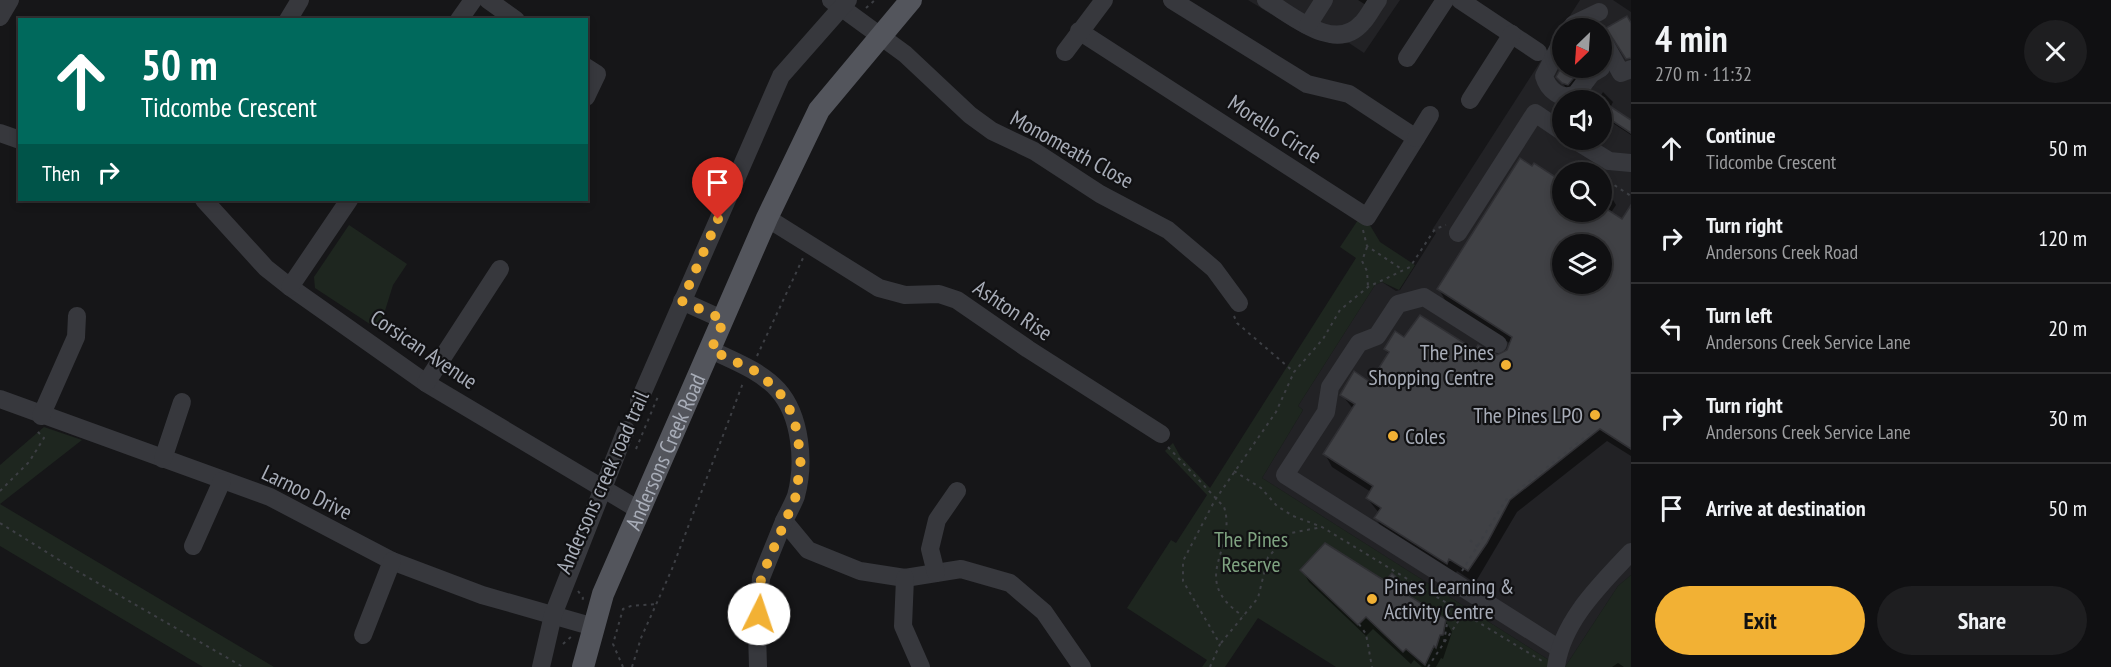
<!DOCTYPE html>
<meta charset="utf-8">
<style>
:root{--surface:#101012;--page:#1e1e20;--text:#f1f3f6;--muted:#9c9d9f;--line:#303032;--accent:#f2b134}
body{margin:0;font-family:"PT Sans Narrow",sans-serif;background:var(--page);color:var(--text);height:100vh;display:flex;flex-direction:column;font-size:22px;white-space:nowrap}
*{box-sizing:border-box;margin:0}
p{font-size:20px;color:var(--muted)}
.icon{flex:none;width:33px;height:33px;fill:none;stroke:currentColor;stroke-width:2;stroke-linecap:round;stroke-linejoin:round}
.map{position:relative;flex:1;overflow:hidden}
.sheet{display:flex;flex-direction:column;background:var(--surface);width:480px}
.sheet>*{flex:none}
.banner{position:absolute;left:18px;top:18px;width:570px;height:183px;border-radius:0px;box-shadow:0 3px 9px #0003,0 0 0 2px var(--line);background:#00695c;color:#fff;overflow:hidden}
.needle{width:39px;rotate:205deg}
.buttons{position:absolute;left:1552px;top:18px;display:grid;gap:12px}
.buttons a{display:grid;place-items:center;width:60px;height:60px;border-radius:50%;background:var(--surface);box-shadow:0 3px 9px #0003,0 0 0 2px var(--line);font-size:30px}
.pin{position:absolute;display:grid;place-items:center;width:51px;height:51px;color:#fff;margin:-62px -26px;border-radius:50% 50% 50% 0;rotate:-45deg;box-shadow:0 0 6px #0007}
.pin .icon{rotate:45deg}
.me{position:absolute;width:66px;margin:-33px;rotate:4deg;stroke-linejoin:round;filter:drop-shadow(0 0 4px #0008)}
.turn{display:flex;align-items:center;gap:21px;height:126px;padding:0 24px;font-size:27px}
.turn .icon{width:78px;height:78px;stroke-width:2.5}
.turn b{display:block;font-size:42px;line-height:51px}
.then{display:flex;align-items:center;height:57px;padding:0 24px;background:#0003;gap:12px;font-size:22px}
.round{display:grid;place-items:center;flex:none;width:63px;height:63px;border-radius:32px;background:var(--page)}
.head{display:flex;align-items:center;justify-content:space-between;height:102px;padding:0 24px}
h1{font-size:36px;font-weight:600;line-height:45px}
.primary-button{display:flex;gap:12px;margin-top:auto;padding:12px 24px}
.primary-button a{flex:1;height:69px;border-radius:36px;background:var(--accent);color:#111;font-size:24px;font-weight:600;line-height:69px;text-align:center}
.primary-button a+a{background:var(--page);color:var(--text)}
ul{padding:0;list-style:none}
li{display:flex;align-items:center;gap:18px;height:90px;padding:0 24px;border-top:2px solid var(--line)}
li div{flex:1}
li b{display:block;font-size:22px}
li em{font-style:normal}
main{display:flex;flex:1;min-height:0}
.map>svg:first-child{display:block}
</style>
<main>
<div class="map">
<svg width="1631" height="667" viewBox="0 0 1631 667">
<rect width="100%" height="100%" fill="#161618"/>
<!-- built -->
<g fill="#222225" fill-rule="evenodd">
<path d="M1248,0H1400L1364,53L1349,43L1333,44L1302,33Z"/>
<path d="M1580,0H1613L1631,12V575L1618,586L1565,667H1560L1262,478L1303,410L1298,406L1375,285L1382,282L1396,291L1400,290L1436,233L1432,230ZM1563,28H1602V68H1563ZM1563,100H1602V140H1563ZM1563,172H1602V212H1563ZM1563,244H1602V284H1563Z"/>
</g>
<!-- green -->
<g fill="#1e261f">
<path d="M1360,217L1368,222L1380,242L1415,265L1399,290L1382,282L1375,285L1298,406L1303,410L1262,478L1560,667H1336L1258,618L1225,667H1202L1207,660L1127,608L1171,540L1176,543L1207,495L1165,451L1173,443L1180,456L1210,488L1356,258L1340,247Z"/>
<path d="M349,225L407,264L393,285L379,330L315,288L314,277Z"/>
<path d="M44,427L82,440L0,504L274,667H203L0,546V465Z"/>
<path d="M1631,575V667H1565L1618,586Z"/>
</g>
<!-- shadow -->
<g fill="#0007" fill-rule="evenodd">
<path d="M1358,0H1373L1369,7Z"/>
<path d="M1563,67V68H1591L1569,92L1558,77Z"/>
<path d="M1603,92L1613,102L1610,108L1631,122V135L1605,118L1602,100H1598Z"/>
<path d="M1570,168L1577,172H1566Z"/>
<path d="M1563,178V212H1602V188L1609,193L1616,205L1610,214L1622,221L1631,208V456L1607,441L1517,512L1475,583L1457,571L1454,576L1383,531L1376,518L1379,513L1367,498L1371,492L1332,467L1325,454L1354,410L1342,395L1370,384L1389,355L1385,349L1405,339L1497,357L1508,352L1511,344L1446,302L1439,289ZM1563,244H1602V284H1563Z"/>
<path d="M1302,570L1385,583H1400L1407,595L1445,620L1452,632L1443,659L1441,658L1436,667H1422L1414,660L1411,664L1373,629L1366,636L1309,582Z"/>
<path d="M1618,663L1624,667H1612Z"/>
</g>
<!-- building -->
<g fill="#404145" stroke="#303034" stroke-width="1.5" fill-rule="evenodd">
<path d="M1627,16L1631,23V58L1626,59L1606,28Z"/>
<path d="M1563,64V68H1582L1568,85L1562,83L1556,77Z"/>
<path d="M1602,101L1631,120V133L1602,114Z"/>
<path d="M1520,158L1532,166L1534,163L1563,182V212H1602V206L1622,219L1631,205V449L1600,429L1510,500L1487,543L1468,571L1449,559L1447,564L1374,518L1381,508L1366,498L1373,486L1323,454L1355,404L1340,395L1354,371L1370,382L1389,352L1384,349L1395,331L1404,337L1420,315L1475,350L1478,345L1497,355L1507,350L1512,337L1437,289ZM1563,244H1602V284H1563Z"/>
<path d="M1325,543L1385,581L1392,573L1401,582L1395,587L1446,619L1443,635H1440L1436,648L1434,646L1425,665L1406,649L1403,652L1366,617L1358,625L1300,570Z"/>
</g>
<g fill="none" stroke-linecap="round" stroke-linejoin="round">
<!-- path -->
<g stroke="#3d3f44" stroke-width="2" stroke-dasharray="3 4.5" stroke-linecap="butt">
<path d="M866,8L875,0"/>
<path d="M1578,161L1596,172"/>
<path d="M1602,177L1631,196"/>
<path d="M1363,230L1367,246L1403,270"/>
<path d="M1367,247L1362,261L1367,271L1368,287"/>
<path d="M1234,316L1237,323L1294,372"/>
<path d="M757,356L803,258"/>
<path d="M1168,447L1224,507C1238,550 1187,578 1243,616"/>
<path d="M636,449L659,394"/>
<path d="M1234,471L1261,488L1277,506L1293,516L1322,527L1542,661"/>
<path d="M0,491L29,462L44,438L36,430"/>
<path d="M0,523L72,568L243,667"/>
<path d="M1470,540L1478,547"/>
<path d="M1462,571L1506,500L1589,434L1586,430"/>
<path d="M578,591L583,598L582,602"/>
<path d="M1359,624L1366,634L1372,667"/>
<path d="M1444,642L1450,606"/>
<path d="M1221,643L1258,598L1268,557L1291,533L1322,527"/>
<path d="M563,644L572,636"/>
<path d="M623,667L613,644L623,609L631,606L656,604"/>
<path d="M632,667L641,638L672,569L743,383"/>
<path d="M1210,667L1220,644L1183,581V561L1215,500L1276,412L1294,372L1323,339L1340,310L1368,287L1410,267L1435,229L1446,225"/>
<path d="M1428,667L1463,614"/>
</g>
<!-- minor -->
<g stroke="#37383d" stroke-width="18">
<path d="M488,0L516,20"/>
<path d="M831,0L905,54L970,115L992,131L1034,151L1100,194L1168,230L1214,269L1239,303"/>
<path d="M1266,0C1292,15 1335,54 1362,23C1368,17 1372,8 1378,0"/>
<path d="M1460,0L1538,52"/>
<path d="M0,17L10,0"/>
<path d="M288,20L300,0"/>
<path d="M459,20L473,0"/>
<path d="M1308,25L1324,0"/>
<path d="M1571,28L1574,24L1599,12"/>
<path d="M1079,31L1367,217L1416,138L1349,94L1307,84L1172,0"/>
<path d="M1563,39L1544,76C1548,90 1561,101 1576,94L1591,74L1601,68"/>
<path d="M1602,39L1621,73L1631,69"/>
<path d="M1065,52L1104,0"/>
<path d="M1407,58L1445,0"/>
<path d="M586,67L597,74L586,97"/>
<path d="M1470,100L1512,34"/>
<path d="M0,133L20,140"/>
<path d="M1416,138L1430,115"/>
<path d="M1575,140L1609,161L1631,163"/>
<path d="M204,200L266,268L290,287L426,383L639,510"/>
<path d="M767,218L879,288L905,295L939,294L957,300L1028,349L1161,434"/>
<path d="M1458,233L1535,113L1563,132"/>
<path d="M290,287L349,200"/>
<path d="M682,301L724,320"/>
<path d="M1498,344L1424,297L1398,304L1377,336L1359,343L1330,387L1326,412L1285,475L1558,648"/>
<path d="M711,350C734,361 761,371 778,390C801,416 805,463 796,496C793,504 788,513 784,521L808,550L860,571L905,578L961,569L1010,583L1044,612L1082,667"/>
<path d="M426,383L500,269"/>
<path d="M0,399L270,497L392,561L482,595L594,627"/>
<path d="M639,401L781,76L848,0"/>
<path d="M41,416L76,337L77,316"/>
<path d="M163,459L182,402"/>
<path d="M193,546L222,481"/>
<path d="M936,573L930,549L937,520L957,491"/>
<path d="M905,578L903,626L921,667"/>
<path d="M363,635L392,561"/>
<path d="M541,667L553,615L626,430"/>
<path d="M758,667L757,632L761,578L784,521"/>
<path d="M1556,667C1562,621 1601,584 1631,552"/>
</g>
<!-- major -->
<path stroke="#53555c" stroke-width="22" id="s1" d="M583,667L603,594L767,218L819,110L911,0"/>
</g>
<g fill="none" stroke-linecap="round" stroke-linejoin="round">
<!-- route -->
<path stroke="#f2b134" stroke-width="10" stroke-dasharray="0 18" d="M718,219L682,301L724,320L711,350L755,371L778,390L794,417L801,458L796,496L761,578L759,614"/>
</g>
<!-- markers -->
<g fill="#f2b134" stroke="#111113" stroke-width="2">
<circle cx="1506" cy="365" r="6"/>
<circle cx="1595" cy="415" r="6"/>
<circle cx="1393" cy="436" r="6"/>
<circle cx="1372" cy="599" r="6"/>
</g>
<g text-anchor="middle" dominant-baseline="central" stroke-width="4.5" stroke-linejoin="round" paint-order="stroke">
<!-- street labels -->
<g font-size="22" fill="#a8adb8" stroke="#111113">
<text transform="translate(1275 129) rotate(33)">Morello Circle</text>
<text transform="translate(1072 149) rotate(29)">Monomeath Close</text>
<text transform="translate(1013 310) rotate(34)">Ashton Rise</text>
<text transform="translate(424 349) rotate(34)">Corsican Avenue</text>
<text stroke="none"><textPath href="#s1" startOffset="231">Andersons Creek Road</textPath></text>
<text transform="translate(602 482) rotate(-66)">Andersons creek road trail</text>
<text transform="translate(307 492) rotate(26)">Larnoo Drive</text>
</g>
<!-- poi labels -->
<g font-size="22" fill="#a8adb8" stroke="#111113" text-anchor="end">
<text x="1494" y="352">The Pines<tspan x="1494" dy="25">Shopping Centre</tspan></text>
<text x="1583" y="415">The Pines LPO</text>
<text x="1405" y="436" text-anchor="start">Coles</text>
<text x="1384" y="586" text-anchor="start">Pines Learning &amp;<tspan x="1384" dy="25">Activity Centre</tspan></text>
</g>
<!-- park labels -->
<g font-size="22" fill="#7fa381" stroke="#111113">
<text x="1251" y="539">The Pines<tspan x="1251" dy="25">Reserve</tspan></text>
</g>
</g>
</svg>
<div class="buttons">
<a><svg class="needle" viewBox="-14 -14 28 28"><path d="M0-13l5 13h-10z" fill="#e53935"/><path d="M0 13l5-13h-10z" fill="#9c9d9f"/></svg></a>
<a><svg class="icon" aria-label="sound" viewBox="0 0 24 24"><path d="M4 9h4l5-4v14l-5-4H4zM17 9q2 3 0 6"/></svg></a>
<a><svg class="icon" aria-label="search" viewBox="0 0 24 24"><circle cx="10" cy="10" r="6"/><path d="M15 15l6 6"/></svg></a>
<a><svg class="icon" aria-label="layers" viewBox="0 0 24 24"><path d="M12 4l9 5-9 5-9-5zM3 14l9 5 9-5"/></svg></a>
</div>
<div class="pin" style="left:718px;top:219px;background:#d93025"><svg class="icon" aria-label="arrive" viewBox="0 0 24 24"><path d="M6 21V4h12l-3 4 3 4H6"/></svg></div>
<svg class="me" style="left:759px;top:614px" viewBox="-20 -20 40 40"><circle r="19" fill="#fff"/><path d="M0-13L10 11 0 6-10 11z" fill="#f2b134"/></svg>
<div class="banner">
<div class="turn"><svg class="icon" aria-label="ahead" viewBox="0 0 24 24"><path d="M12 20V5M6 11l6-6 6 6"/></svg><div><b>50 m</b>Tidcombe Crescent</div></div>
<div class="then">Then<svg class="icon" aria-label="right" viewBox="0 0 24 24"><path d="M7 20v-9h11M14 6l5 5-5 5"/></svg></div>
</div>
</div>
<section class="sheet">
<div class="head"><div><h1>4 min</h1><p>270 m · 11:32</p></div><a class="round"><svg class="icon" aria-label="close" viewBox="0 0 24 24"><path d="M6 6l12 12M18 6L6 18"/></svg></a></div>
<ul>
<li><svg class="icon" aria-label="ahead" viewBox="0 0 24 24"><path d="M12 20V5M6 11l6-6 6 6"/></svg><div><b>Continue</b><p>Tidcombe Crescent</p></div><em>50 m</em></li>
<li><svg class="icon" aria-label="right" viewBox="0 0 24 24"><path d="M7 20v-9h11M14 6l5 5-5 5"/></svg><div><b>Turn right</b><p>Andersons Creek Road</p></div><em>120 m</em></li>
<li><svg class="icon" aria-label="left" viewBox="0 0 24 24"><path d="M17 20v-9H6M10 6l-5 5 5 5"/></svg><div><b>Turn left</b><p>Andersons Creek Service Lane</p></div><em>20 m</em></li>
<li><svg class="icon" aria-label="right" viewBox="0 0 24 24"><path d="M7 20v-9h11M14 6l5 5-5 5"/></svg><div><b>Turn right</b><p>Andersons Creek Service Lane</p></div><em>30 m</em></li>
<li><svg class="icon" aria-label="arrive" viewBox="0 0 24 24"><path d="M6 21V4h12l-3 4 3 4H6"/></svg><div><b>Arrive at destination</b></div><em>50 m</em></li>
</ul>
<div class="primary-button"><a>Exit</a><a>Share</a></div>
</section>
</main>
